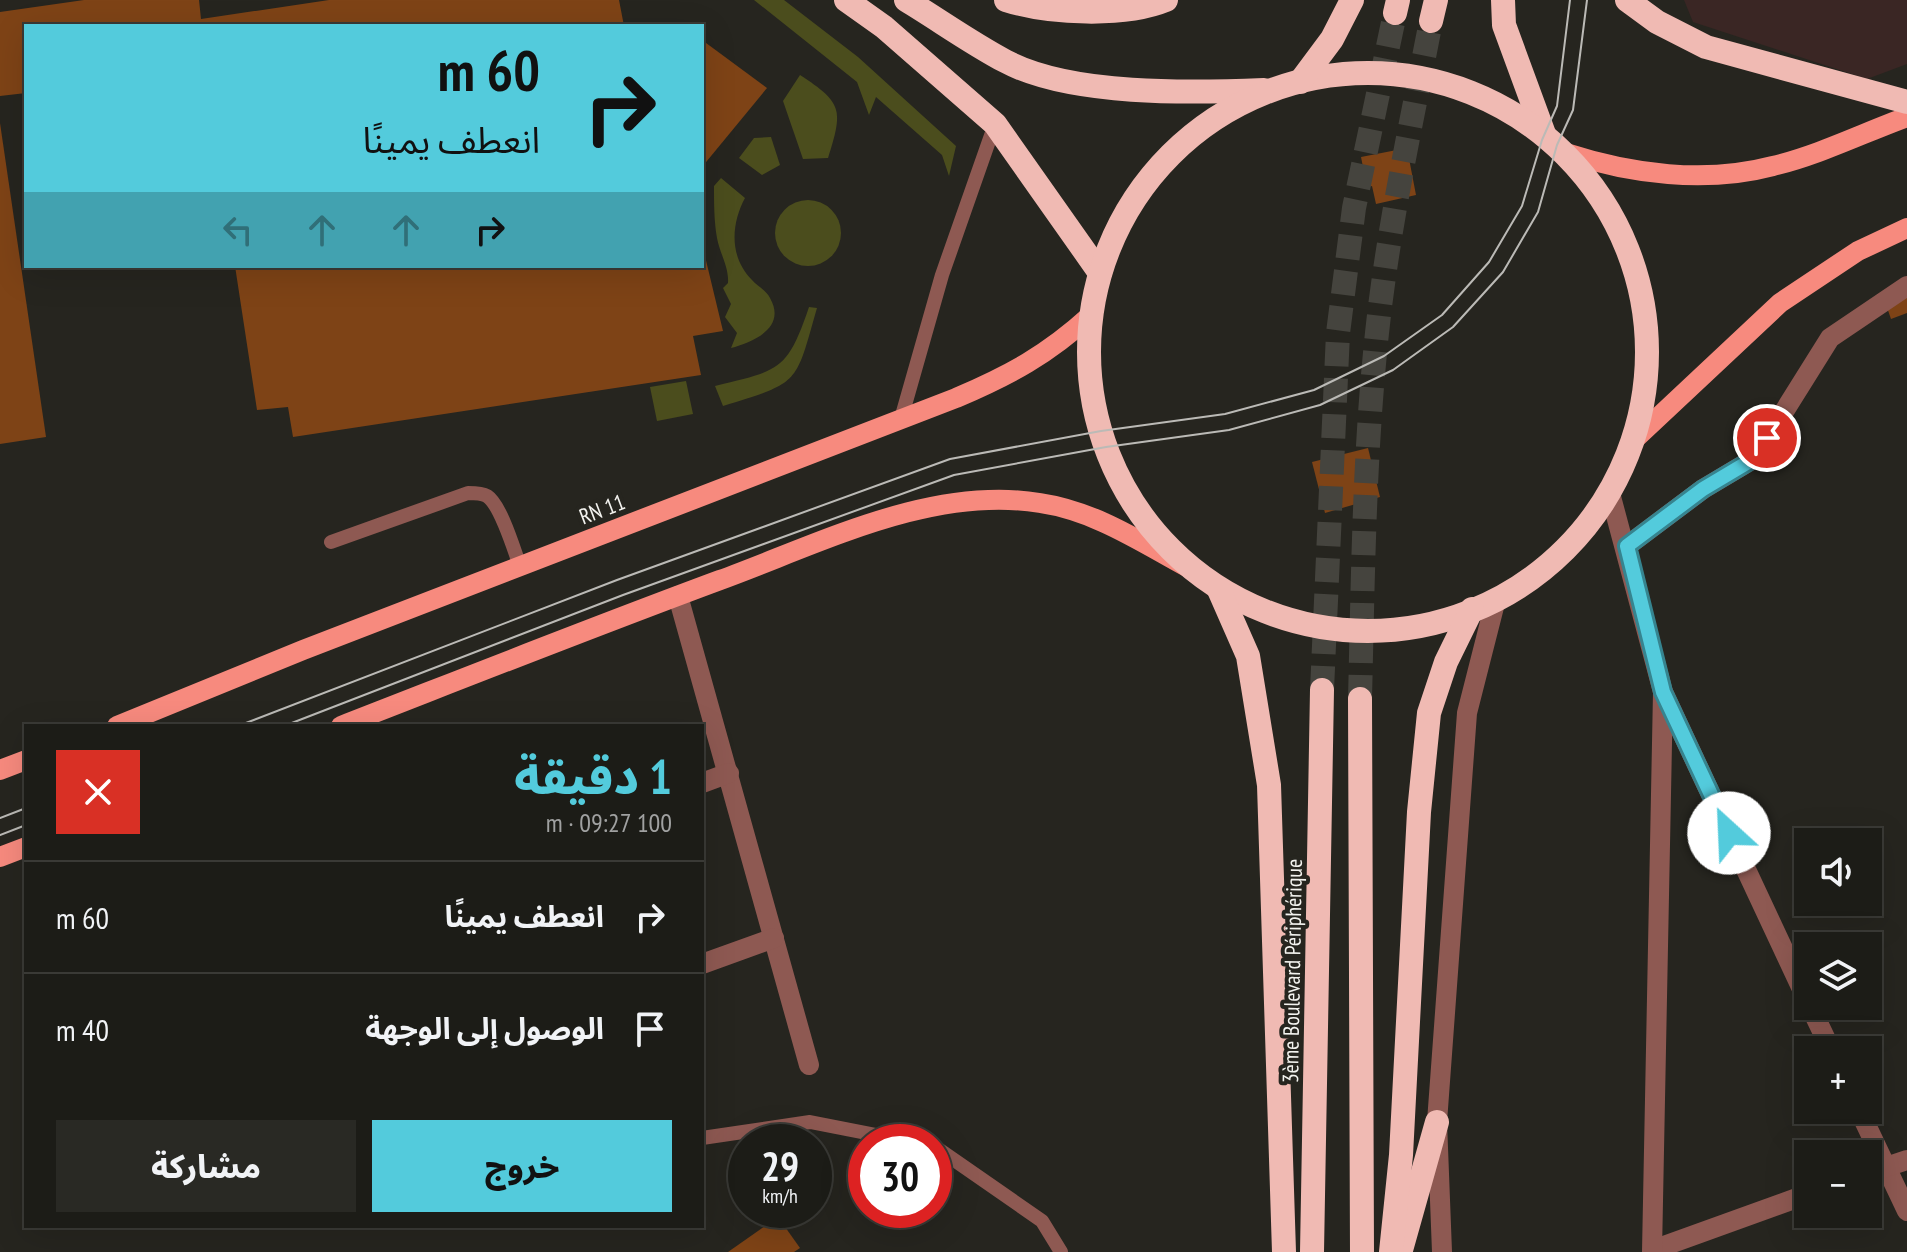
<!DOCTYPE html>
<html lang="ar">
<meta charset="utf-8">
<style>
:root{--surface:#1c1c17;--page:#292924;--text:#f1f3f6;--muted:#a0a1a1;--line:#3a3a36;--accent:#53cbdc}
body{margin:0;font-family:"PT Sans Narrow","Noto Sans Arabic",sans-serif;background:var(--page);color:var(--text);direction:rtl;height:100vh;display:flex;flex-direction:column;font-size:30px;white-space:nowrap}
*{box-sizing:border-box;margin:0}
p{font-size:26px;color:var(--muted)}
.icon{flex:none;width:44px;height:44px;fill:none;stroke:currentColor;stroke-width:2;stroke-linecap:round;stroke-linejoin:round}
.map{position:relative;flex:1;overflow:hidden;direction:ltr}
.sheet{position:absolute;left:24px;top:724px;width:680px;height:504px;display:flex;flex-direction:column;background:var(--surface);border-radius:0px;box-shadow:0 8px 32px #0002,0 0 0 2px var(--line);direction:rtl}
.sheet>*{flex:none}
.guide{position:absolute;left:24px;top:24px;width:680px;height:244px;border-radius:0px;box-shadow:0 8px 32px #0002,0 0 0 2px var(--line);direction:rtl;background:#53cbdc;color:#111;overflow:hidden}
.buttons{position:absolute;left:1794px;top:828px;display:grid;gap:16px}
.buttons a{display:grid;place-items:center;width:88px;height:88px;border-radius:0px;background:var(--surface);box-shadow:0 8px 32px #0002,0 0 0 2px var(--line);font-size:40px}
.speed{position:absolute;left:728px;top:1124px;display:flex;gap:16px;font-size:40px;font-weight:700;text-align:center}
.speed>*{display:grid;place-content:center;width:104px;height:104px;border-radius:50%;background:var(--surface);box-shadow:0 8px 32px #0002,0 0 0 2px var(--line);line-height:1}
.speed small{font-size:20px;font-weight:400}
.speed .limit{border:12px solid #d22;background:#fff;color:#111}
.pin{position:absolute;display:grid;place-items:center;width:68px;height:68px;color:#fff;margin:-34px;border:4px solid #fff;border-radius:50%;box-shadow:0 2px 8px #0007}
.me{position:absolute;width:88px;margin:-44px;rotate:335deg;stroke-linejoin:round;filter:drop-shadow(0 0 6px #0008)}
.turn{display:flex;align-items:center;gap:28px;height:168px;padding:0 32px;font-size:36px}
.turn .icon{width:104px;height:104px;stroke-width:2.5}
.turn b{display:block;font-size:56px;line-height:68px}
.lanes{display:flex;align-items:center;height:76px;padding:0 32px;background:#0003;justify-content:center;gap:40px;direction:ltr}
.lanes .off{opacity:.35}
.round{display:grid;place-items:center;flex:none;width:84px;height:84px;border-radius:0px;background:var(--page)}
.head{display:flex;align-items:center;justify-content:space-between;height:136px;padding:0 32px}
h1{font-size:48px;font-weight:800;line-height:60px;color:var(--accent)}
.cta{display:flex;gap:16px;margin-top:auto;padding:16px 32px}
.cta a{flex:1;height:92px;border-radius:0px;background:var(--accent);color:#111;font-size:32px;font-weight:800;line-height:92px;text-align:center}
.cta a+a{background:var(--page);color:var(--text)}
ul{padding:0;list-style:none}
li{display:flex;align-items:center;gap:24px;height:112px;padding:0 32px;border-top:2px solid var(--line)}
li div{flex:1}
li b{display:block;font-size:30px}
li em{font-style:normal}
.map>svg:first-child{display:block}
</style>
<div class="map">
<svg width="1907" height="1252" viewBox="0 0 1907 1252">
<rect width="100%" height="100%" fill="#26251f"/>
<!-- commercial -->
<path fill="#3a2624" d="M1684,0H1907V64L1867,79L1693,22Z"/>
<!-- green -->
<g fill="#4b4d1d">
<path d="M754,0H784L858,57L956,146L949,176L942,155L876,97L869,115L857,82Z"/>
<path d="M800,75C843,103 843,110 828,158L803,159L783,101Z"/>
<path d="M771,137L780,165L762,175L739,158L754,138Z"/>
<path d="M721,178L745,198C731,224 729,257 752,280C757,286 766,290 770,298C787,328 753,342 731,348L737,333L725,317L731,304L723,288L728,283C729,267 720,254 717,238C714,221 714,203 714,186Z"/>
<circle cx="808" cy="233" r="33"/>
<path d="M809,307L817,308C795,385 801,382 723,406L715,386C779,370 787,372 809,307Z"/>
<path d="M686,381L693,414L657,421L650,387Z"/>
</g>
<!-- building -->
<g fill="#7e4316">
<path d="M84,0H199L201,19L329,0H619L624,26H26V93L0,96V12Z"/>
<path d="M702,40L767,88L702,167Z"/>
<path d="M0,123L46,437L0,444Z"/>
<path d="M1407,148L1416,195L1376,204L1372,186L1367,187L1361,157Z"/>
<path d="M703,248L723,331L693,336L701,375L293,437L288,407L257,410L235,266H702Z"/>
<path d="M1907,287V313L1891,319L1883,296Z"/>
<path d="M1368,448L1380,497L1325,513L1312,462Z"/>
<path d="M778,1217L800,1248L794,1252H728Z"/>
</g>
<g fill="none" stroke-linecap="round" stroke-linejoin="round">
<!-- highway-tunnel -->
<g stroke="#45443e" stroke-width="24" stroke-dasharray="24 12" stroke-linecap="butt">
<path d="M1322,690L1338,333L1354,208L1395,13"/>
<path d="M1360,699C1363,577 1364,455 1377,333C1388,228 1411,125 1431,21"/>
</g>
<!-- lane -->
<g stroke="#8e5952" stroke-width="14">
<path d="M901,419L942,275L995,124"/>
<path d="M331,542L468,493C474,493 482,493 487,496C501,505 514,550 520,566"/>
<path d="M702,1138L810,1122L912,1142"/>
<path d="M934,1146L1042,1221L1061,1252"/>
</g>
<!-- street -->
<g stroke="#8e5952" stroke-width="20">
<path d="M1610,493L1663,692L1808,1002"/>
<path d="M1627,546L1703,489L1755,458L1830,338L1907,286"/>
<path d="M678,596L809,1065"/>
<path d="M702,783L729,773"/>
<path d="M702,964L774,938"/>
<path d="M1810,1006L1831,1050"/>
<path d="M1859,1110L1907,1211"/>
<path d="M1868,1173L1907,1160"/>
<path d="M1653,1250L1808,1194"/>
<path d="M1442,1252L1437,1122L1467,713L1496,599"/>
<path d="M1652,1252L1663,692"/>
</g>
<!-- primary -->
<g stroke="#f78a7e" stroke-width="20">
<path d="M1566,153C1631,174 1705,184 1773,166C1819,155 1863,133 1907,117"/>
<path d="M1635,439L1780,303L1858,251L1907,228"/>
<path d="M117,726L303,650L956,398C1010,375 1047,355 1091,315"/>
<path d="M341,726C467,677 593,627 720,580C819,544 932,485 1040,503C1095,511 1141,542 1189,568"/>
<path d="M0,770L26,760"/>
<path d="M0,857L26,847"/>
</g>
<!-- highway -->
<g stroke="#f0bab3" stroke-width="24">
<path d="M846,0L884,27L995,124L1100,273"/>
<path d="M906,0C939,20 971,43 1005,61C1070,96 1192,93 1264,90"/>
<path d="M1006,0C1049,14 1125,17 1166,0"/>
<path d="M1503,0L1504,25L1544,134"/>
<path d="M1627,0L1657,22L1706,47L1907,102"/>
<path d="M1395,13L1398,0"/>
<path d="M1431,21L1436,0"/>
<circle cx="1368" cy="352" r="279"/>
<path d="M1300,82L1332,39L1352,0"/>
<path d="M1219,590L1248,656L1269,785L1284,1252"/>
<path d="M1360,699L1362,1252"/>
<path d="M1401,1250L1437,1122"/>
<path d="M1312,1252L1322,690"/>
<path d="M1391,1252L1401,1155L1419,812L1429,713L1446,662L1472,609"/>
</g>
<!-- tram -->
<g stroke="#bbbab6" stroke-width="2">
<path d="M238,726L617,580L950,459L1101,431L1225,414L1314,390L1384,356L1442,315L1489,262L1522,206L1542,140L1557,106L1570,0"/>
<path d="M284,726L623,595L954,475L1106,447L1229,430L1320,405L1393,370L1453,327L1503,272L1538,212L1557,145L1573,110L1587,0"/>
<path d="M0,818L26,808"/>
<path d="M0,835L26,825"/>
</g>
</g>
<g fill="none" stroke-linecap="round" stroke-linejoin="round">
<!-- route casing -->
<g stroke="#36848f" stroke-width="20">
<path id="route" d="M1729,833L1663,692L1627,546L1703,489L1755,458L1767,438"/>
</g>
<!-- route -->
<use href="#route" stroke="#53cbdc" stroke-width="14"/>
</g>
<g text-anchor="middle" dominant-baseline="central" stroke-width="8" stroke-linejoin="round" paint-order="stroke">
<!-- street labels -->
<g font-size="22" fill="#f3f3ef" stroke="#26251f">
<text transform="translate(602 509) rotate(-21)">RN 11</text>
<text transform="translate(1292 971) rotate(-89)">3ème Boulevard Périphérique</text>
</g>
</g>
</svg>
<div class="buttons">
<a><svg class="icon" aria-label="sound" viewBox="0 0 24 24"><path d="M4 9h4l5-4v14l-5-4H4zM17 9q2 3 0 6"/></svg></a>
<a><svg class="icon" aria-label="layers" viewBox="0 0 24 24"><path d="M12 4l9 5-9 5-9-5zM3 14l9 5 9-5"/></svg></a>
<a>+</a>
<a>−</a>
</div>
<div class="speed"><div>29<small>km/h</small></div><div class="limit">30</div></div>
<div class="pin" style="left:1767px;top:438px;background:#d93025"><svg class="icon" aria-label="arrive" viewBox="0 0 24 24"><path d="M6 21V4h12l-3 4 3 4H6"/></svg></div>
<svg class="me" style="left:1729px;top:833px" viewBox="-20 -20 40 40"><circle r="19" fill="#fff"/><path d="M0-13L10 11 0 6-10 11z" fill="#53cbdc"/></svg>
<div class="guide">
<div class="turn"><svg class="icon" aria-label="right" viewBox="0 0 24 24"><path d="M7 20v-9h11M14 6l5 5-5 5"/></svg><div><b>60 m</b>انعطف يمينًا</div></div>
<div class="lanes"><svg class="icon off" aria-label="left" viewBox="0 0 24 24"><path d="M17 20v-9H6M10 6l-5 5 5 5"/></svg><svg class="icon off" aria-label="ahead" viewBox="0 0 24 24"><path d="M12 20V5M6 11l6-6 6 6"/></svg><svg class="icon off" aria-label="ahead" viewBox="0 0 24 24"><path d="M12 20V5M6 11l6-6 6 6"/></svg><svg class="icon" aria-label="right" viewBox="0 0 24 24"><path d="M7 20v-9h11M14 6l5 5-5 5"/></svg></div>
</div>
<section class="sheet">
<div class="head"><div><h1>1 دقيقة</h1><p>100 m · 09:27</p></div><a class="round" style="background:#d93025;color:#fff"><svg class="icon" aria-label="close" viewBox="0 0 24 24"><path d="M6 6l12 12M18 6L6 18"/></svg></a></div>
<ul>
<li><svg class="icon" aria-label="right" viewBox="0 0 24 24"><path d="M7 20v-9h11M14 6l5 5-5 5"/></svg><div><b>انعطف يمينًا</b></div><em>60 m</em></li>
<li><svg class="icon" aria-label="arrive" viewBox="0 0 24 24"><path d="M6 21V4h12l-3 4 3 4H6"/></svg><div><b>الوصول إلى الوجهة</b></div><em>40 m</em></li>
</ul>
<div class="cta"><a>خروج</a><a>مشاركة</a></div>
</section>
</div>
